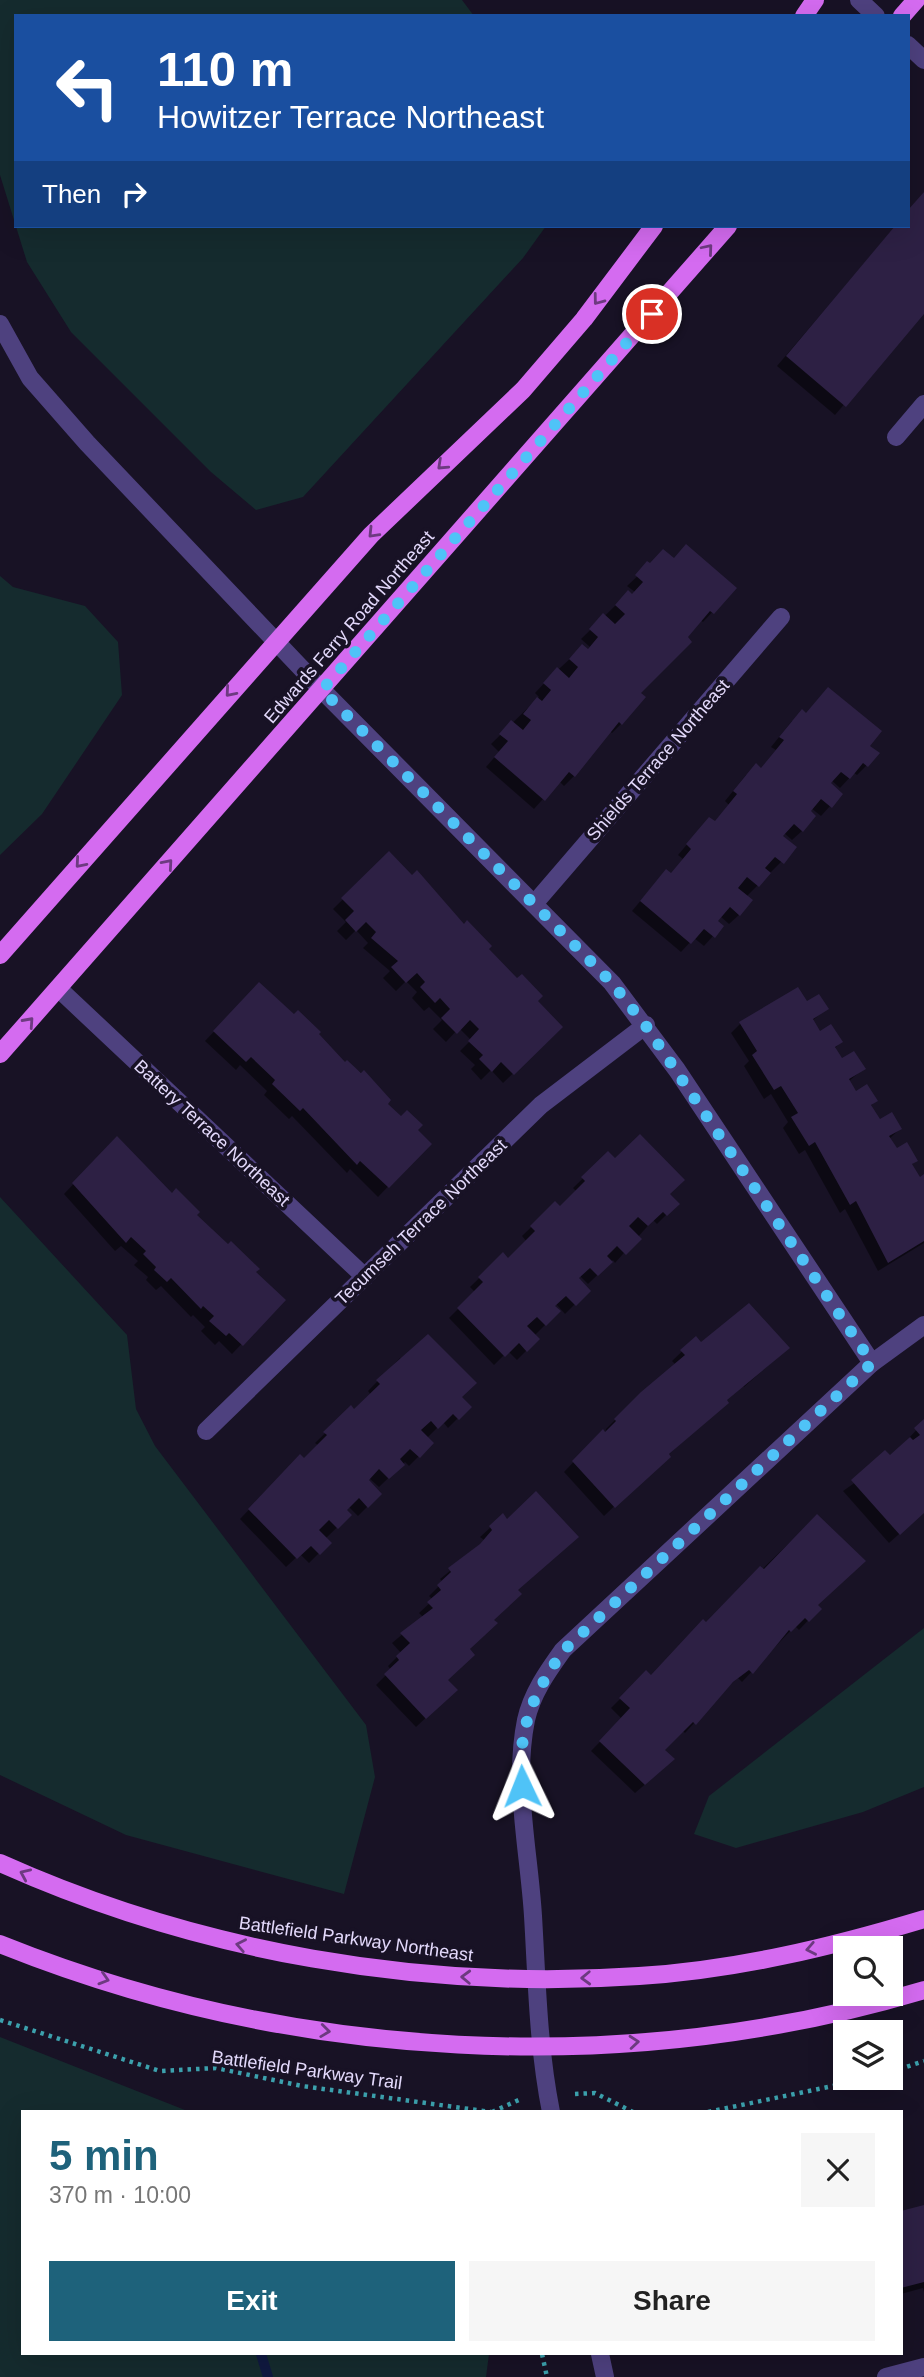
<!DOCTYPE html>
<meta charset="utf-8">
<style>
:root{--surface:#fff;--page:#f6f6f6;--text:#222;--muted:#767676;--accent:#1e627b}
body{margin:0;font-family:Helvetica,sans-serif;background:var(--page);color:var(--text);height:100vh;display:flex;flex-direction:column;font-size:26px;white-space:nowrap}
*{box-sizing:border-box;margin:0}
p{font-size:23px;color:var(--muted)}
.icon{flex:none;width:38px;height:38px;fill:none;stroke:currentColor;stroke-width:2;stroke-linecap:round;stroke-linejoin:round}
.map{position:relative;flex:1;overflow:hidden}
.drawer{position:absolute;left:21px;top:2110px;width:882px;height:245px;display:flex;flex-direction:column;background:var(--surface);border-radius:0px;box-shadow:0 7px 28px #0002}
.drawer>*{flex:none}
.hud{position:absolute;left:14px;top:14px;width:896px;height:214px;border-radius:0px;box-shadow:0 7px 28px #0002;background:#1a4fa0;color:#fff;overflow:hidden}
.controls{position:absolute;left:833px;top:1936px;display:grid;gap:14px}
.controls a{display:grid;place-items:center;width:70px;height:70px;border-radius:0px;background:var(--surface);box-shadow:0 7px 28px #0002;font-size:35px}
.pin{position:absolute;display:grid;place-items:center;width:60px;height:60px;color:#fff;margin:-30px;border:4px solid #fff;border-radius:50%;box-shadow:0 2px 7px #0007}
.me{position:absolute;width:77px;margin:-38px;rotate:358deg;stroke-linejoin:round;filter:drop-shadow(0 0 5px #0008)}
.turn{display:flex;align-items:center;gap:24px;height:147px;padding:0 28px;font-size:32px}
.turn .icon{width:91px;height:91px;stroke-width:2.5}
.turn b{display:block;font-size:49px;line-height:60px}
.then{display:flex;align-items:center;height:66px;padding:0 28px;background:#0003;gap:14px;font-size:26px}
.round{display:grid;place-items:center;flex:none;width:74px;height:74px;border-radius:0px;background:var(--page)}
.headline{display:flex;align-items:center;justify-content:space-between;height:119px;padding:0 28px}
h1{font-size:42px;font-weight:700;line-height:52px;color:var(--accent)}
.action{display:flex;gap:14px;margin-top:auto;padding:14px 28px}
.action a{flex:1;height:80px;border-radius:0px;background:var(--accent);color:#fff;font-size:28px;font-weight:700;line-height:80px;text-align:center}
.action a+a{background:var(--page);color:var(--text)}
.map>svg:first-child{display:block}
</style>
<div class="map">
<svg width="924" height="2377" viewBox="0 0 924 2377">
<rect width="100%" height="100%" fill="#181225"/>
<!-- green -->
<g fill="#152b2e">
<path d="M0,0H462L474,16H16V226H546L523,258L303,497L256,510L211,472L71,332L27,262L0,175Z"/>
<path d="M0,576L13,587L85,606L118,642L122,695L42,814L0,855Z"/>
<path d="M0,1197L127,1335L136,1409L155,1446L366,1725L375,1777L344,1894L126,1835L0,1775Z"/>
<path d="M924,1628V1787L863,1812L736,1848L694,1834L709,1796Z"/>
<path d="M0,2037L190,2112H23V2354H489L486,2377H0Z"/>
</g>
<!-- shadow -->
<g fill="#0007">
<path d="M924,192V311L835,415L777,366L896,226H908Z"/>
<path d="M663,552L673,560L735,588L703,622L700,620L638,694L621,724L612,733L609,731L574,776L564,786L559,781L534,809L486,767L499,752L491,744L539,697L535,693L548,679L573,656L587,651L590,647L581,639L619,602L631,596L635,592L627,586Z"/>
<path d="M792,721L868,746L866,766L857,775L854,773L840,788L831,780L828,784L841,794L821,816L811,808L802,831L792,840L784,833L781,837L795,848L746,897L751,901L739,915L729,924L720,916L716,921L722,926L704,946L694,938L681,952L632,911L657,881L670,875L683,859L678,855L700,829L714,823L729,805L725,801L746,775L760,770L776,750L771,747Z"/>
<path d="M389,854L561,1027L503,1083L491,1070L481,1080L471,1069L475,1065L460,1051L471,1040L459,1028L446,1042L433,1029L442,1020L429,1007L424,1011L412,998L417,992L406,981L396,991L383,978L390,971L363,948L368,943L356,930L346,940L337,931L346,922L333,909Z"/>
<path d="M259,984L317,1034L345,1064L347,1062L376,1084L385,1104L429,1144L378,1197L350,1169L347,1173L292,1116L289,1119L264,1095L267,1091L240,1065L236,1070L205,1041Z"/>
<path d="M807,1004L826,1009L812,1021L820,1033L841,1042L834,1049L841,1061L863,1069L848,1082L855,1093L875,1101L870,1107L879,1122L900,1129L889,1139L896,1151L916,1160L911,1165L920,1179L924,1176V1243L878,1271L845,1209L840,1213L805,1150L799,1154L783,1128L788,1122L771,1094L764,1099L744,1066L749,1061L731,1033L740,1024Z"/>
<path d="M117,1138L171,1195L284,1300L232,1354L219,1341L215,1345L201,1331L205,1327L193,1315L191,1317L161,1286L156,1290L146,1280L148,1277L134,1265L138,1261L121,1246L115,1251L64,1194Z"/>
<path d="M608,1154L677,1204L657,1224L653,1220L615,1263L613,1260L588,1284L580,1276L577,1279L588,1291L565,1314L556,1304L553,1307L559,1311L534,1336L538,1339L517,1360L508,1351L494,1365L449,1318L475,1292L470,1287L503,1255L508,1260L527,1242L522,1236L555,1204L560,1209L577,1192L573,1188Z"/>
<path d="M696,1338L701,1344L778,1357L744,1387L742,1385L604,1516L564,1472L603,1431L605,1434L606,1429L642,1393L676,1365L672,1361Z"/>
<path d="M400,1358L460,1397L469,1407L448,1428L443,1422L427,1438L432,1443L409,1466L405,1462L379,1487L369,1478L367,1480L380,1494L358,1516L348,1506L345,1510L350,1515L325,1539L320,1552L309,1563L300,1554L286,1567L240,1519L300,1456L304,1461L319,1446L315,1443L351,1408L355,1411L371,1395L368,1391Z"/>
<path d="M924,1422V1512L889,1543L843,1491L890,1458Z"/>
<path d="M503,1516L516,1590L446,1680V1699L416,1727L376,1685L391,1670L388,1666L401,1653L392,1643L423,1617L419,1613L433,1600L429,1596L443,1582L440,1579L477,1549L484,1540L480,1537Z"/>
<path d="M817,1516L816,1606L819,1609L799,1630L795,1626L742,1682L738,1678L726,1688L685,1733L682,1730L663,1750V1769L635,1793L591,1751L622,1719L611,1708L646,1673L651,1677Z"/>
<path d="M924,2207V2292L923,2288L901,2294V2213Z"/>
</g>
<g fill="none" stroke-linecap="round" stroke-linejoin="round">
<!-- stream -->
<path stroke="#101940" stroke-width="10" d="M261,2354L268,2377"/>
</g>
<!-- building -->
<g fill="#2d2044">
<path d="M924,192V314L846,407L786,356L895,226H908V210Z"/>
<path d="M686,544L737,588L714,614L710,611L688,637L692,642L641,693L646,697L622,725L619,722L575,777L569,772L545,801L494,757L508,741L499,734L511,720L523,730L531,720L523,714L537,697L542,701L551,690L543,683L557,667L569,678L578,667L569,659L582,644L588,649L598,637L589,629L603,613L615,624L625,614L615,605L628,590L632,594L643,582L635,575L647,561L650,563L663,549L674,558Z"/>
<path d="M828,687L882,731L870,746L880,753L868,767L863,763L850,779L841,772L831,783L843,794L832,808L821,799L811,811L816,816L803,832L794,824L783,836L797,847L784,864L775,857L765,868L771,873L759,887L747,877L738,888L753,900L740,916L730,907L718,921L724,926L715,938L704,929L691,944L640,901L666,869L671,873L691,849L686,844L709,817L715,821L737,794L733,791L756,763L761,768L784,740L779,737L802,709L806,713Z"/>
<path d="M389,851L412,875L417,870L464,924L467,920L492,946L489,949L517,978L522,974L543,996L538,1001L563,1027L514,1075L501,1062L492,1072L479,1059L483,1055L468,1041L479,1029L470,1020L457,1034L441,1018L450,1009L440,998L435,1003L420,987L425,982L417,973L406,983L391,967L398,961L371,938L376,932L366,922L356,932L345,920L354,911L341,898Z"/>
<path d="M259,982L294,1014L298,1010L321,1032L319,1034L345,1062L347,1060L361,1073L364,1070L391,1100L388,1104L401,1116L407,1110L423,1125L418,1130L432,1144L389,1188L360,1161L357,1165L303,1108L300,1111L272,1084L275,1080L251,1057L246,1062L213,1031Z"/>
<path d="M798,987L807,1001L819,994L829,1009L813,1019L820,1031L831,1024L843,1042L835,1047L842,1058L854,1051L866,1069L849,1079L856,1091L867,1084L878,1101L871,1105L880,1119L892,1112L902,1129L889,1136L897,1148L907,1142L918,1161L912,1164L920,1177L924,1174V1241L888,1263L856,1201L850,1205L815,1142L809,1146L791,1117L798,1113L781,1086L774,1090L752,1055L757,1051L739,1022Z"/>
<path d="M640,1134L685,1180L670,1194L680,1204L667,1216L663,1212L648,1226L638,1217L629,1226L642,1239L626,1255L617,1246L607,1256L613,1262L598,1276L590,1268L579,1278L591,1291L576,1306L566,1296L555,1306L561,1311L546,1326L537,1317L527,1326L540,1339L527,1352L519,1343L505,1357L457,1308L483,1282L478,1277L503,1252L508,1258L535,1231L530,1226L555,1201L560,1206L585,1181L581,1177L608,1151L615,1158Z"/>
<path d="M117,1136L172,1193L176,1188L200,1212L197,1215L228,1244L231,1241L260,1269L256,1272L286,1300L243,1346L229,1333L226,1336L209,1321L214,1316L203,1306L201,1309L171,1278L167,1282L154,1270L156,1267L143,1254L146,1251L131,1237L126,1243L72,1183Z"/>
<path d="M749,1303L790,1348L727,1400L729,1403L669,1454L671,1457L615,1508L572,1461L603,1429L605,1432L616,1421L614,1419L641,1392L685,1355L680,1350L696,1336L701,1342Z"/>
<path d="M428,1334L477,1383L462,1397L472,1407L459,1420L453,1414L438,1429L431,1421L421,1430L434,1443L420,1458L410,1449L400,1459L405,1465L389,1479L379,1469L369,1480L382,1494L368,1508L359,1498L347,1510L352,1515L338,1529L329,1520L319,1530L332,1543L320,1555L311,1546L297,1559L248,1509L300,1454L304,1458L327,1435L323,1432L351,1405L354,1409L380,1384L376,1380Z"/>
<path d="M924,1419V1513L900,1535L851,1480L885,1450L890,1455L910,1437L913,1440L920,1435L914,1428Z"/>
<path d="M536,1491L579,1537L518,1590L522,1594L494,1620L498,1623L470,1649L475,1655L448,1680L458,1690L426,1719L384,1674L399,1660L396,1656L410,1643L400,1633L433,1608L427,1602L441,1590L437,1585L451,1572L448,1568L480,1544L492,1530L489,1526L503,1513L507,1519Z"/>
<path d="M817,1514L866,1561L818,1605L822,1609L809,1622L805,1618L791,1632L789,1630L753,1674L749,1670L733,1682L696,1725L693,1722L665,1750L675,1759L645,1785L599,1741L630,1708L619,1698L646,1670L651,1675L703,1619L706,1622L760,1566L764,1569Z"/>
<path d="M924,2205V2282L901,2288V2211Z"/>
</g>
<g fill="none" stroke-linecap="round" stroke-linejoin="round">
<!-- path -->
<g stroke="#3ca1ad" stroke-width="4.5" stroke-dasharray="3.5 5" stroke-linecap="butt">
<path d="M0,2020L160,2071L216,2068L302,2086L491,2112"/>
<path d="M891,2072L924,2061"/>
<path d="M575,2094L595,2093L633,2112"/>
<path d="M492,2112L521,2099"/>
<path d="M708,2112L876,2077"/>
<path d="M542,2354L547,2377"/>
</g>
<!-- minor -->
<g stroke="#4e417f" stroke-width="18">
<path d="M859,0L876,16"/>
<path d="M908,45L924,60"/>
<path d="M0,324L30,378L87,443L322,690L612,983L677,1070L872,1363"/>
<path d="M896,437L924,404"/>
<path d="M534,904L781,617"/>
<path d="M59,989L365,1277"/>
<path d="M206,1431L541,1105L646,1025"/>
<path d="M551,2112C538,2047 537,1982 533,1916C529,1851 513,1784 526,1720C532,1693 548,1671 563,1650L872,1363L924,1325"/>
<path d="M600,2354L605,2377"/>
<path d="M886,2377L924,2367"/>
</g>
<!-- major -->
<g stroke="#d46bf0" stroke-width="18">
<path d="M804,16L815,0"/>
<path d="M902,16L916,0"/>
<path d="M0,955L371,535L523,390L584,319L654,226"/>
<path d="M0,1054L728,226"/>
<path d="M0,1863C198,1952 422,1991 639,1976C736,1970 831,1947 924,1919"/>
<path d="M0,1944C291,2061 623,2080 924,1990"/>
</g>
</g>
<!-- one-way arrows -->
<defs><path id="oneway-chevron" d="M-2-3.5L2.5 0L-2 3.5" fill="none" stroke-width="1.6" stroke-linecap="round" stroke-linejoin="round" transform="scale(1.75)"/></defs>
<g stroke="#6d3a80">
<use href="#oneway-chevron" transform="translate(708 249) rotate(-50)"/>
<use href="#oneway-chevron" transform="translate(598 300) rotate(127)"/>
<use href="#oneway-chevron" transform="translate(442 465) rotate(137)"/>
<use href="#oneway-chevron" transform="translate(373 533) rotate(134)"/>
<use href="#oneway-chevron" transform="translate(230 692) rotate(131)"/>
<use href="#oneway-chevron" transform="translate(80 863) rotate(131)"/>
<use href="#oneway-chevron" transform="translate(168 864) rotate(-49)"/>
<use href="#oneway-chevron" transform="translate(29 1022) rotate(-48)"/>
<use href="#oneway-chevron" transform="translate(25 1874) rotate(-156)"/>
<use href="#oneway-chevron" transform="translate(241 1945) rotate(-169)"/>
<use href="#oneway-chevron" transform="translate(811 1949) rotate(169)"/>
<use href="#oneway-chevron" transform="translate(466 1977) rotate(-178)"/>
<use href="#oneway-chevron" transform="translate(586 1978) rotate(178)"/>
<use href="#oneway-chevron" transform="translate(104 1979) rotate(17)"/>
<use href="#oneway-chevron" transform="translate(325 2031) rotate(7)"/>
<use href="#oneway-chevron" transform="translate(634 2042) rotate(-5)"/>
</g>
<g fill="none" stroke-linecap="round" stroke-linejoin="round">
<!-- route -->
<path stroke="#4fc3f7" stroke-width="12" stroke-dasharray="0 21.6" d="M522,1786C517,1730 532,1695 564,1650L872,1363L646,1026L612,983L322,690L652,314"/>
</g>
<g text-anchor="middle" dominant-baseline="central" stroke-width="7" stroke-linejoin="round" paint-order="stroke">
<!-- street labels -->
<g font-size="18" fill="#e3d9fb" stroke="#181225">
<text transform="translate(349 627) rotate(-49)">Edwards Ferry Road Northeast</text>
<text transform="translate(658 760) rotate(-49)">Shields Terrace Northeast</text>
<text transform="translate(212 1133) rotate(43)">Battery Terrace Northeast</text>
<text transform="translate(421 1222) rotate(-44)">Tecumseh Terrace Northeast</text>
<text transform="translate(356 1939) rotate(8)">Battlefield Parkway Northeast</text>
<text transform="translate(307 2070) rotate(8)">Battlefield Parkway Trail</text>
</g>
</g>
</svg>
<div class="controls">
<a><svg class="icon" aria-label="search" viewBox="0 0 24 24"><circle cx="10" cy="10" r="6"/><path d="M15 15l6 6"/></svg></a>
<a><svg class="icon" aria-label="layers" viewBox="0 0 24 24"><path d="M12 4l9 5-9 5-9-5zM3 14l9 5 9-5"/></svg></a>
</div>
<div class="pin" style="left:652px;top:314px;background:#d93025"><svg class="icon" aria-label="arrive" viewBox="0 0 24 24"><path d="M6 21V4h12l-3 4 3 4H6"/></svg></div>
<svg class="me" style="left:522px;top:1786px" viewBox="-20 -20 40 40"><path d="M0-17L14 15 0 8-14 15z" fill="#4fc3f7" stroke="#fff" stroke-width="4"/></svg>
<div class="hud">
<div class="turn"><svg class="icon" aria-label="left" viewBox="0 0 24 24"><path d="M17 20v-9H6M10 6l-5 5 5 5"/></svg><div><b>110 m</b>Howitzer Terrace Northeast</div></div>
<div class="then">Then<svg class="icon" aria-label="right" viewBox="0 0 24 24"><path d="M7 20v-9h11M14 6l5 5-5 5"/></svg></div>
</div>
<section class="drawer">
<div class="headline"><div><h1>5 min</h1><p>370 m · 10:00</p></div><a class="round"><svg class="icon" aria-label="close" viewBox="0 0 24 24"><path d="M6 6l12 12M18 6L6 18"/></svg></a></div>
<div class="action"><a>Exit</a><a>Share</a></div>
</section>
</div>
